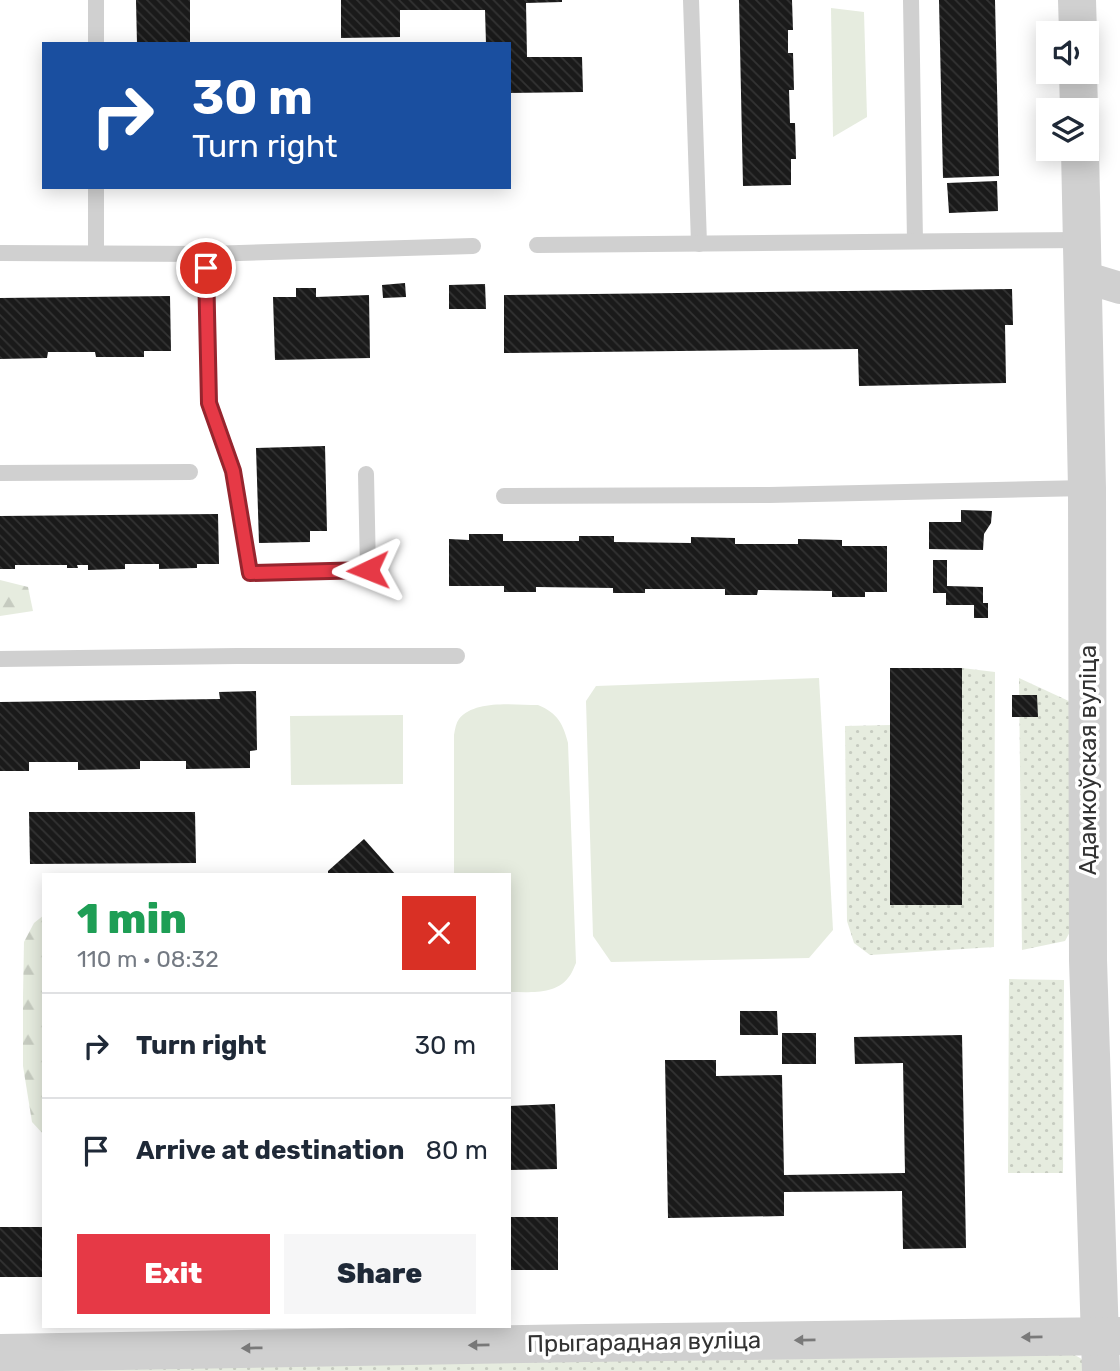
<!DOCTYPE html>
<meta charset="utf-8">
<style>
:root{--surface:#fff;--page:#f6f6f7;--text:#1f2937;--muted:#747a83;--line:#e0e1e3;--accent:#e63946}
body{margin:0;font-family:Rubik,sans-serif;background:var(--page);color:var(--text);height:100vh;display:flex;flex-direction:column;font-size:26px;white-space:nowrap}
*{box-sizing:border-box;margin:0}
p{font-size:23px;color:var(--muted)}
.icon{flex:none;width:38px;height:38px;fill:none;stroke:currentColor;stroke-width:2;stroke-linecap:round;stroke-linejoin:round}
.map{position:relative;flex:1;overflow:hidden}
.panel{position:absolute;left:42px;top:873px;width:469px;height:455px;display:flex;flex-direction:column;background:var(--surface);border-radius:0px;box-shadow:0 4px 18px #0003}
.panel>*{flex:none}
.top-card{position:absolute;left:42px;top:42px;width:469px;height:147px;border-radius:0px;box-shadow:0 4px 18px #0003;background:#1a4fa0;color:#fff;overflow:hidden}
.fabs{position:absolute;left:1036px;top:21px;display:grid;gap:14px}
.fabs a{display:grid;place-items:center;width:63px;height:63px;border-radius:0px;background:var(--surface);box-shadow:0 4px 18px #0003;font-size:35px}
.pin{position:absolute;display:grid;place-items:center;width:60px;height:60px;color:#fff;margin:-30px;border:4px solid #fff;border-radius:50%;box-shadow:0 2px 7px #0007}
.me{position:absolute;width:77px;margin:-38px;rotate:268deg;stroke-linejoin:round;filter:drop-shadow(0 0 5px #0008)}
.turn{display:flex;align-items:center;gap:24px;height:147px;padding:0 35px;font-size:32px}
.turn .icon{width:91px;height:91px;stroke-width:2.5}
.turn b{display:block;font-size:49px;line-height:60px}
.round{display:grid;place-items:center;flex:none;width:74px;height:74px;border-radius:0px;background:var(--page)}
.head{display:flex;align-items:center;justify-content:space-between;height:119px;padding:0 35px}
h1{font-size:42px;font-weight:800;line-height:52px;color:#1e9e55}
.button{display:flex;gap:14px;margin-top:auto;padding:14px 35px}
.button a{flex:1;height:80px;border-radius:0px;background:var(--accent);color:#fff;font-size:28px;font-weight:800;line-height:80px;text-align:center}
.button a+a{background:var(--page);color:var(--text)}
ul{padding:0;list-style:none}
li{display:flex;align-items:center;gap:21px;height:105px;padding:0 35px;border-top:2px solid var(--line)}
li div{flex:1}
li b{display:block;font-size:26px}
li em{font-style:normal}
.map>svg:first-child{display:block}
</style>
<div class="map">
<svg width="1120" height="1371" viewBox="0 0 1120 1371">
<defs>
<pattern id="grass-dots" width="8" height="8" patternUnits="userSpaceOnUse" patternTransform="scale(1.75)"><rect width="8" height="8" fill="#e6ecdf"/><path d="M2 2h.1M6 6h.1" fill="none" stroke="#c6cbc0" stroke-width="1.8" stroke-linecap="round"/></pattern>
<pattern id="forest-firs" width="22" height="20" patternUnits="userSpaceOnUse" patternTransform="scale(1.75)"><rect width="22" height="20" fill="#e6ecdf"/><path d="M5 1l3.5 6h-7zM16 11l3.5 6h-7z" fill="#c6cbc0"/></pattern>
<pattern id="building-back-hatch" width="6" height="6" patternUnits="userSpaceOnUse" patternTransform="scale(1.75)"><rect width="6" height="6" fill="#1a1a1a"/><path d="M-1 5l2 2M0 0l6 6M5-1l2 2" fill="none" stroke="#333"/></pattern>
</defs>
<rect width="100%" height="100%" fill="#fff"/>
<!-- grass -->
<g fill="url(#grass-dots)">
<path d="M962,668L995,672L994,947L870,955L854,943L847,921L845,726L890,725L961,905Z"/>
<path d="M1019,678L1073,703L1079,915L1065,941L1022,950Z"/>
<path d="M1009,979L1064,980L1063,1173H1008Z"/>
<path d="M1065,1352C1076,1355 1087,1359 1090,1371H0Z"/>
</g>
<!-- forest -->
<g fill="url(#forest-firs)">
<path d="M0,580L28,587L33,611L0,616Z"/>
<path d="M44,915V1135L32,1122L23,1066V997L24,942L34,923Z"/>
</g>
<!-- green -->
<g fill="#e6ecdf">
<path d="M831,8L864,12L867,117L833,137Z"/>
<path d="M819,678L833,930L809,958L611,962L593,936L586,701L596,686Z"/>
<path d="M538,705C557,713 563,723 568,743L576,963C574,967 572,974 568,978C555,995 529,992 509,992V875H454V735C455,729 456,723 459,719C475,699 515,705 538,705Z"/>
<path d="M403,715V784L291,785L290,716Z"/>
</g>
<!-- building -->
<g fill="url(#building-back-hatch)">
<path d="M136,0H190V44H137Z"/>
<path d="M341,0H562V2L526,3L527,57H582L583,92L509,93V44H486L485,10H400V37L341,38Z"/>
<path d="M739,0H792L793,30H788V53H793L794,90H789L790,123H795L796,159H791V185L743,186Z"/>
<path d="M939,0H995L999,176L943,178Z"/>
<path d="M997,181L998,211L949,213L947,183Z"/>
<path d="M405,283L406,297L383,298L382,285Z"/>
<path d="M485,284L486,309H449V285Z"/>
<path d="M296,288H316V297L369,295L370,358L275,360L273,297H296Z"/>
<path d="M1012,289L1013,325H1005L1006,383L859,386L858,349L504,353V295Z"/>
<path d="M170,296L171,351H144V357H96L95,352H48L47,358L0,359V298Z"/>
<path d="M325,446L327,531H310V542L259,543L256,448Z"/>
<path d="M961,510L992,511L991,523L984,534L983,550L929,549V522H961Z"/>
<path d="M218,514L219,564H197V568L159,569V564H125V569L88,570V565H77L78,568H67V565H15V569H0V516Z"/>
<path d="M469,534H503V541H579V536H614V542L691,543V537L735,538V544H798V539L842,540V546H887V592H865V597H832V591L758,590L757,595H725V589H645V593H613V588L536,587V592H504V586H449V539L469,540Z"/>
<path d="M933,560H947V586L983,587V603H988V618H974V605H946V593H933Z"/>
<rect x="890" y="668" width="72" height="237"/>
<path d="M256,691L257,750L250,751V768L186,769V761H140V769L78,770V762H29V771H0V702L220,699L219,692Z"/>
<path d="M1012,695H1037L1038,717H1012Z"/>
<path d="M29,812H195L196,863L30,864Z"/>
<path d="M364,839L396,875H328V871Z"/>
<path d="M740,1011H777L778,1035H740Z"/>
<rect x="782" y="1033" width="34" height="31"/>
<path d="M962,1035L966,1248L903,1249L902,1191L784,1192V1216L668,1218L665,1060H716V1076L782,1075L784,1175L905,1173L903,1063L855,1064L854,1037Z"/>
<path d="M555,1104L557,1169L509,1170V1106Z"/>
<rect x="509" y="1217" width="49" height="53"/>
<rect x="0" y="1227" width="44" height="50"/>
</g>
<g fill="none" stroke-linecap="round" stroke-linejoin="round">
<!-- service -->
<g stroke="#d0d0d0" stroke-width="16">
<path d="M96,0V44"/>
<path d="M691,0L699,244"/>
<path d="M911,0L915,241"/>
<path d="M96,187V252"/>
<path d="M537,245L1083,240"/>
<path d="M0,253L207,254L473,246"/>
<path d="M207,254L209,403L233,471L250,573L368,570L366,474"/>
<path d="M0,473L190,472"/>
<path d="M504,496L769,495L1087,488"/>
<path d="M0,659L237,656H457"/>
</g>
<!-- minor -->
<path stroke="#d0d0d0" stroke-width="32" d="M1084,277L1120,288"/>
<!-- tertiary -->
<g stroke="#d0d0d0" stroke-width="38">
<path d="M1077,0L1078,33"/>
<path d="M1078,72L1079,110"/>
<path d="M1080,149L1087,488L1088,960L1101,1371"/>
<path d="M0,1353L587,1343L1120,1336"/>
</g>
</g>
<!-- one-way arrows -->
<defs><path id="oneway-solid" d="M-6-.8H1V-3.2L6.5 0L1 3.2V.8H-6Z" transform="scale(1.75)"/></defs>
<g fill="#7a7a7a">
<use href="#oneway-solid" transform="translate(1032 1337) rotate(179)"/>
<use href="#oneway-solid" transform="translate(805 1340) rotate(179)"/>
<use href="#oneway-solid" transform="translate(479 1345) rotate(179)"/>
<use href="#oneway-solid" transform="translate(252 1348) rotate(179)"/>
</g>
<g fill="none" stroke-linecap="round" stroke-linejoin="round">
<!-- route casing -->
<g stroke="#96252e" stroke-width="18">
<path id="route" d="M206,268L209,403L233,471L250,573L368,570"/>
</g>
<!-- route -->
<use href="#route" stroke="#e63946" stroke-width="12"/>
</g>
<g text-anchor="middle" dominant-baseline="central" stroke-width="7" stroke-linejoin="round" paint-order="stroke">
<!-- street labels -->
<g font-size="24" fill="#333" stroke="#fff">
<text transform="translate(1088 760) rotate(-90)">Адамкоўская вуліца</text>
<text transform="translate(644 1342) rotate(-1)">Прыгарадная вуліца</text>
</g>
</g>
</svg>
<div class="fabs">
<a><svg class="icon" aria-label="sound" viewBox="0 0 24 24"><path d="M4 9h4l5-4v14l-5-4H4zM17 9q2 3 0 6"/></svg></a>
<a><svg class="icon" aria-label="layers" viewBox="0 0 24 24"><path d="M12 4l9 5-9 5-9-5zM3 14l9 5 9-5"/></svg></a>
</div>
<div class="pin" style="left:206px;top:268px;background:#d93025"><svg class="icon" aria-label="arrive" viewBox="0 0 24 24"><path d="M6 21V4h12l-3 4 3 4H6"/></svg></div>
<svg class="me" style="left:368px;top:570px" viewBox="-20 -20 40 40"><path d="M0-17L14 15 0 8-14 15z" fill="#e63946" stroke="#fff" stroke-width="4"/></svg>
<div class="top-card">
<div class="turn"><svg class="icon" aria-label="right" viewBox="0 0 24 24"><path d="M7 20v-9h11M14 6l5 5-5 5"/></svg><div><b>30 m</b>Turn right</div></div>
</div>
<section class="panel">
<div class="head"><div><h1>1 min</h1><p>110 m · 08:32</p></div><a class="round" style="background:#d93025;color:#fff"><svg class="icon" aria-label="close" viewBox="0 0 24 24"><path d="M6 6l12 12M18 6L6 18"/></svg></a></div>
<ul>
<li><svg class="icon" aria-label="right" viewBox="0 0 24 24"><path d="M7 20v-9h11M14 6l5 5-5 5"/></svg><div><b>Turn right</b></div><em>30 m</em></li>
<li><svg class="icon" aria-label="arrive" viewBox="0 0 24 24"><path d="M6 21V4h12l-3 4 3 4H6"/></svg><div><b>Arrive at destination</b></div><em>80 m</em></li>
</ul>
<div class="button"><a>Exit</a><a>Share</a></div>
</section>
</div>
